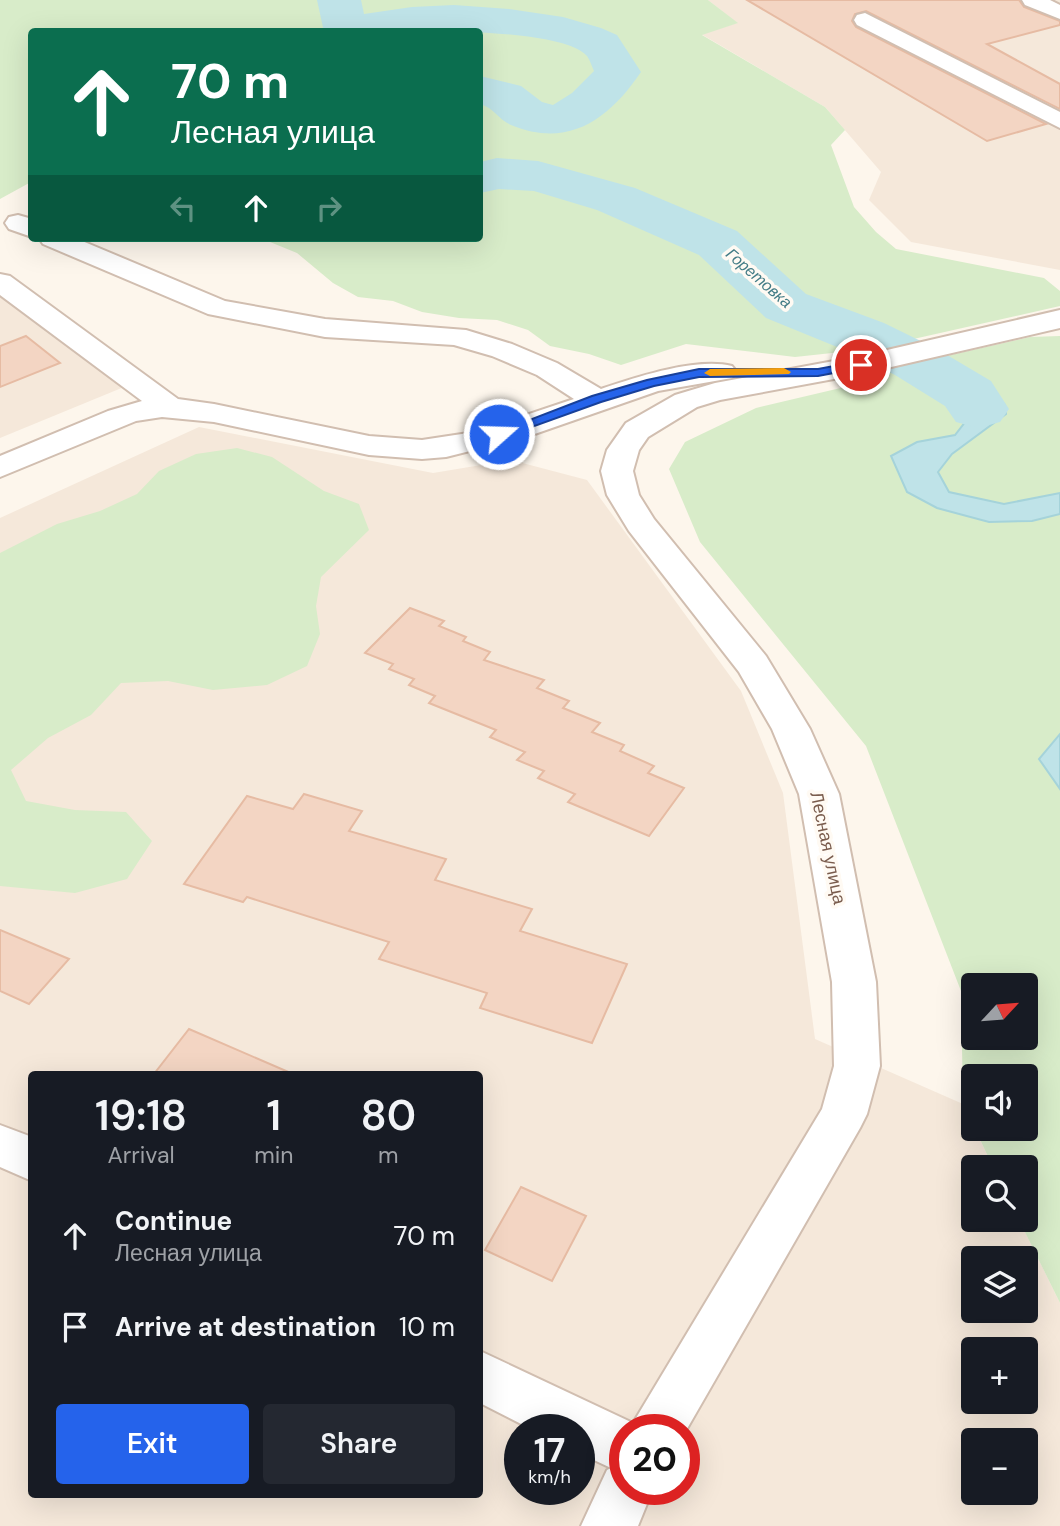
<!DOCTYPE html>
<meta charset="utf-8">
<style>
:root{--surface:#171b24;--page:#242831;--text:#f1f3f6;--muted:#9ea1a6;--accent:#2563eb}
body{margin:0;font-family:"DM Sans",sans-serif;background:var(--page);color:var(--text);height:100vh;display:flex;flex-direction:column;font-size:26px;white-space:nowrap}
*{box-sizing:border-box;margin:0}
p{font-size:23px;color:var(--muted)}
.icon{flex:none;width:38px;height:38px;fill:none;stroke:currentColor;stroke-width:2;stroke-linecap:round;stroke-linejoin:round}
.map{position:relative;flex:1;overflow:hidden}
.panel{position:absolute;left:28px;top:1071px;width:455px;height:427px;display:flex;flex-direction:column;background:var(--surface);border-radius:7px;box-shadow:0 7px 28px #0002}
.panel>*{flex:none}
.guide{position:absolute;left:28px;top:28px;width:455px;height:214px;border-radius:7px;box-shadow:0 7px 28px #0002;background:#0b6e4f;color:#fff;overflow:hidden}
.needle{width:46px;rotate:64deg}
.buttons{position:absolute;left:961px;top:973px;display:grid;gap:14px}
.buttons a{display:grid;place-items:center;width:77px;height:77px;border-radius:7px;background:var(--surface);box-shadow:0 7px 28px #0002;font-size:35px}
.speed{position:absolute;left:504px;top:1414px;display:flex;gap:14px;font-size:35px;font-weight:700;text-align:center}
.speed>*{display:grid;place-content:center;width:91px;height:91px;border-radius:50%;background:var(--surface);box-shadow:0 7px 28px #0002;line-height:1}
.speed small{font-size:18px;font-weight:400}
.speed .limit{border:10px solid #d22;background:#fff;color:#111}
.pin{position:absolute;display:grid;place-items:center;width:60px;height:60px;color:#fff;margin:-30px;border:4px solid #fff;border-radius:50%;box-shadow:0 2px 7px #0007}
.me{position:absolute;width:77px;margin:-38px;rotate:70deg;stroke-linejoin:round;filter:drop-shadow(0 0 5px #0008)}
.turn{display:flex;align-items:center;gap:24px;height:147px;padding:0 28px;font-size:32px}
.turn .icon{width:91px;height:91px;stroke-width:2.5}
.turn b{display:block;font-size:49px;line-height:60px}
.lanes{display:flex;align-items:center;height:66px;padding:0 28px;background:#0003;justify-content:center;gap:35px;direction:ltr}
.lanes .off{opacity:.35}
.eta{display:flex;justify-content:space-evenly;align-items:center;height:119px;text-align:center}
.eta b{font-size:42px;font-weight:600;line-height:49px}
.cta{display:flex;gap:14px;margin-top:auto;padding:14px 28px}
.cta a{flex:1;height:80px;border-radius:7px;background:var(--accent);color:#fff;font-size:28px;font-weight:600;line-height:80px;text-align:center}
.cta a+a{background:var(--page);color:var(--text)}
ul{padding:0;list-style:none}
li{display:flex;align-items:center;gap:21px;height:91px;padding:0 28px}
li div{flex:1}
li b{display:block;font-size:26px}
li em{font-style:normal}
.map>svg:first-child{display:block}
</style>
<div class="map">
<svg width="1060" height="1526" viewBox="0 0 1060 1526">
<rect width="100%" height="100%" fill="#fdf6ec"/>
<!-- residential -->
<g fill="#f5e8da" fill-rule="evenodd">
<path d="M708,0H1060V270L911,242L869,200L881,172L825,107L701,34L737,23Z"/>
<path d="M0,294L124,387L0,438Z"/>
<path d="M199,427L433,473L511,460L587,480L741,691L783,793L815,1039L963,1104L993,1167H973V1220H1019L1060,1303V1526H0V518ZM32,1074H480V1494H32ZM973,1258H1026V1311H973ZM973,1349H1026V1402H973ZM520,1430H579V1489H520ZM625,1430H684V1489H625ZM973,1440H1026V1493H973Z"/>
</g>
<!-- green -->
<g fill="#d8ecc9" fill-rule="evenodd">
<path d="M0,0H708L738,23L702,35L825,107L845,130L831,145L854,207L876,232L896,249L1044,278L1060,291V306L869,349L795,357L686,344L621,365L589,354L550,346L528,330L497,320L459,318L422,312L393,301L358,297L333,283L297,253L270,242L237,238H480V32H32L31,182L0,199Z"/>
<path d="M1060,336V493L1004,504L949,492L938,472L952,454L1006,414L933,359L1030,337Z"/>
<path d="M900,366L945,392L969,417L955,435L917,442L907,492L1032,521L1060,514V734L1039,759L1060,789V1303L1019,1220H1026V1167H993L975,1129H1026V1076H973V1125L963,1104L961,991L866,746L700,542L669,469L685,442L756,408L866,382ZM973,985H1026V1038H973Z"/>
<path d="M237,448L272,457L324,491L359,504L369,530L321,577L316,606L320,634L307,666L267,685L213,690L168,681L121,683L91,715L48,738L11,770L26,801L75,810L126,812L152,841L127,879L75,893L0,886V553L57,524L100,511L137,494L159,471L196,454Z"/>
</g>
<!-- water -->
<g fill="#bfe3e8" stroke="#a5d3da" stroke-width="2">
<path d="M933,359L985,384L1005,405L1006,414L952,454L938,472L949,492L1004,504L1060,493V514L1032,521L989,522L937,508L907,492L891,456L917,442L955,435L969,417L945,392L900,366Z"/>
<path d="M1060,734V789L1039,759Z"/>
</g>
<g fill="none" stroke-linecap="round" stroke-linejoin="round">
<!-- river -->
<g fill="#bfe3e8" fill-rule="evenodd">
<path d="M317,0H361L364,14L412,7L454,5L509,9L563,17L601,28L617,35L641,72C609,119 569,149 511,125C499,120 494,108 480,104V76L521,86L542,102L553,105L572,93L594,71C592,67 590,60 587,56C557,23 373,32 324,32Z"/>
<path d="M497,158L538,161L635,188L737,231L806,294L884,323L937,349L991,381L1009,409L1000,422L978,428L956,422L945,406L895,375L842,349L766,318L699,255L597,210L534,191L499,189L480,193V162Z"/>
</g>
</g>
<!-- building -->
<g fill="#f3d5c3" stroke="#e6bba3" stroke-width="2">
<path d="M747,0H1019L1024,7L1060,21V25L987,44L1060,84V109L866,11L855,14L852,21L856,27L1046,124L987,141Z"/>
<path d="M26,336L60,363L0,387V346Z"/>
<path d="M410,608L444,621L439,626L466,637L463,641L490,652L484,660L544,680L537,688L569,701L563,708L600,723L592,732L624,745L620,751L654,766L648,773L684,788L649,836L568,802L575,794L538,778L544,771L517,760L525,752L490,737L496,730L429,703L435,696L409,685L414,679L389,669L393,664L365,653Z"/>
<path d="M304,794L362,811L349,831L446,859L435,880L532,909L520,931L627,964L592,1043L480,1008L487,993L379,959L389,942L247,897L243,902L184,884L247,796L293,809Z"/>
<path d="M0,930L69,959L29,1004L0,991Z"/>
<path d="M189,1029L293,1074H154Z"/>
<path d="M521,1187L586,1216L552,1281L485,1250Z"/>
</g>
<g fill="none" stroke-linecap="round" stroke-linejoin="round">
<!-- minor casing -->
<g stroke="#d1beb0" stroke-width="4">
<g id="minor">
<path d="M1022,0H1050L1060,5V19L1025,5Z"/>
<path d="M865,13L1060,112V128L857,25L854,20L857,15Z"/>
<path d="M18,215L32,219V237L9,229L5,223L9,217Z"/>
<path d="M39,238H75L225,301L325,319L466,330L512,344L557,363L601,389C636,377 697,357 732,366L737,372L732,378L658,391L526,437L446,457L422,459L369,455L214,422L162,417L136,421L0,477V456L108,411L142,401L0,295V274L10,276L178,399L214,404L369,436L422,440L475,432L574,399L537,375L492,356L454,345L325,337L208,314L43,244Z"/>
<path d="M1060,310V328L861,374L720,400L697,407L648,437L639,450L633,471L639,495L654,519L766,656L810,729L839,794L876,982L880,1066L867,1114L860,1128L684,1434V1430H625V1489H653L638,1526H581L607,1470L611,1468L579,1453V1430H533L480,1403V1351L633,1423L822,1109L834,1066L832,982L799,794L772,729L739,672L629,531L607,495L601,471L607,450L626,423L675,395L715,383L861,356Z"/>
<path d="M0,1125L32,1137V1181L0,1167Z"/>
</g>
</g>
<!-- minor -->
<use href="#minor" fill="#fff" fill-rule="evenodd"/>
</g>
<!-- route -->
<path fill="#2563eb" stroke="#184099" stroke-width="2" d="M861,361L866,362V367L818,376L699,377L654,386L601,402L504,437H495L493,434L592,396L647,380L699,369H818Z"/>
<!-- slow -->
<path fill="#f59e0b" d="M784,368L791,372L789,374L710,376L704,373L710,369Z"/>
<g text-anchor="middle" dominant-baseline="central" stroke-width="7" stroke-linejoin="round" paint-order="stroke">
<!-- far-water labels -->
<g font-size="16" font-style="italic" fill="#437c86" stroke="#fffaf3">
<text transform="translate(759 278) rotate(41)">Горетовка</text>
</g>
<!-- street labels -->
<g font-size="18" fill="#7a5c4d" stroke="#fffaf3">
<text transform="translate(828 848) rotate(78)">Лесная улица</text>
</g>
</g>
</svg>
<div class="buttons">
<a><svg class="needle" viewBox="-14 -14 28 28"><path d="M0-13l5 13h-10z" fill="#e53935"/><path d="M0 13l5-13h-10z" fill="#9ea1a6"/></svg></a>
<a><svg class="icon" aria-label="sound" viewBox="0 0 24 24"><path d="M4 9h4l5-4v14l-5-4H4zM17 9q2 3 0 6"/></svg></a>
<a><svg class="icon" aria-label="search" viewBox="0 0 24 24"><circle cx="10" cy="10" r="6"/><path d="M15 15l6 6"/></svg></a>
<a><svg class="icon" aria-label="layers" viewBox="0 0 24 24"><path d="M12 4l9 5-9 5-9-5zM3 14l9 5 9-5"/></svg></a>
<a>+</a>
<a>−</a>
</div>
<div class="speed"><div>17<small>km/h</small></div><div class="limit">20</div></div>
<div class="pin" style="left:861px;top:365px;background:#d93025"><svg class="icon" aria-label="arrive" viewBox="0 0 24 24"><path d="M6 21V4h12l-3 4 3 4H6"/></svg></div>
<svg class="me" style="left:499px;top:434px" viewBox="-20 -20 40 40"><circle r="17" fill="#2563eb" stroke="#fff" stroke-width="3"/><path d="M0-11L8 9 0 5-8 9z" fill="#fff"/></svg>
<div class="guide">
<div class="turn"><svg class="icon" aria-label="ahead" viewBox="0 0 24 24"><path d="M12 20V5M6 11l6-6 6 6"/></svg><div><b>70 m</b>Лесная улица</div></div>
<div class="lanes"><svg class="icon off" aria-label="left" viewBox="0 0 24 24"><path d="M17 20v-9H6M10 6l-5 5 5 5"/></svg><svg class="icon" aria-label="ahead" viewBox="0 0 24 24"><path d="M12 20V5M6 11l6-6 6 6"/></svg><svg class="icon off" aria-label="right" viewBox="0 0 24 24"><path d="M7 20v-9h11M14 6l5 5-5 5"/></svg></div>
</div>
<section class="panel">
<div class="eta">
<div><b>19:18</b><p>Arrival</p></div>
<div><b>1</b><p>min</p></div>
<div><b>80</b><p>m</p></div>
</div>
<ul>
<li><svg class="icon" aria-label="ahead" viewBox="0 0 24 24"><path d="M12 20V5M6 11l6-6 6 6"/></svg><div><b>Continue</b><p>Лесная улица</p></div><em>70 m</em></li>
<li><svg class="icon" aria-label="arrive" viewBox="0 0 24 24"><path d="M6 21V4h12l-3 4 3 4H6"/></svg><div><b>Arrive at destination</b></div><em>10 m</em></li>
</ul>
<div class="cta"><a>Exit</a><a>Share</a></div>
</section>
</div>
